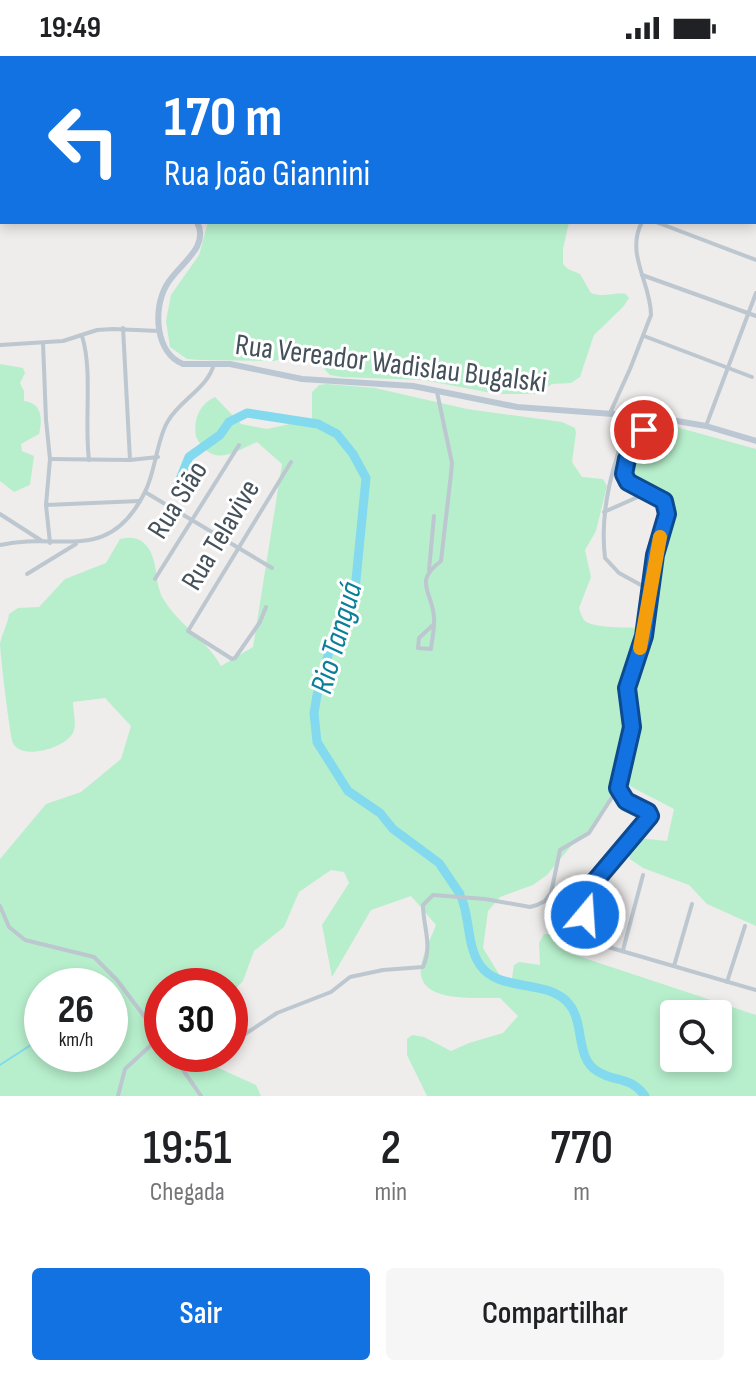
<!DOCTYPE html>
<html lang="pt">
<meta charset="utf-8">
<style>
:root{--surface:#fff;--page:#f6f6f6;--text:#202124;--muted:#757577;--accent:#1372e1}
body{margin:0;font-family:"Sofia Sans Condensed",sans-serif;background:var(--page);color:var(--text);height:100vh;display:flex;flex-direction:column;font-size:30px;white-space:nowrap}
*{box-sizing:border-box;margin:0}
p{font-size:26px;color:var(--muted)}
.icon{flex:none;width:44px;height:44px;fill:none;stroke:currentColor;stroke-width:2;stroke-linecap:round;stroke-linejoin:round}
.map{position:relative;height:1040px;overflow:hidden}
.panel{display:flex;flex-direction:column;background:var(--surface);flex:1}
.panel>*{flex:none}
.guide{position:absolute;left:0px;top:0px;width:756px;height:168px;box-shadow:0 4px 12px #0003;background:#1372e1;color:#fff;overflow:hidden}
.tools{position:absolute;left:660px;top:944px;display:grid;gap:16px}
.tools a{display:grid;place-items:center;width:72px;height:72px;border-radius:8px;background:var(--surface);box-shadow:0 4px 12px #0003;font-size:40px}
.speed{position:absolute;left:24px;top:912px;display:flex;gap:16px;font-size:40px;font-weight:700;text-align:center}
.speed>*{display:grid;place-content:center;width:104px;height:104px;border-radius:50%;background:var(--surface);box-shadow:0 4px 12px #0003;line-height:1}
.speed small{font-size:20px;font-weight:400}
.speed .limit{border:12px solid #d22;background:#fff;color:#111}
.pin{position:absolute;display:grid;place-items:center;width:68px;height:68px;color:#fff;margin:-34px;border:4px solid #fff;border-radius:50%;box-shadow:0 2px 8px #0007}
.me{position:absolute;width:88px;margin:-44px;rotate:18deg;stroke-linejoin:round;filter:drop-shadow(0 0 6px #0008)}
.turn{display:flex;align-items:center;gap:28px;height:168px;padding:0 32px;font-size:36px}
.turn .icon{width:104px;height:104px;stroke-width:2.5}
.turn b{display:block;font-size:56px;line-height:68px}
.eta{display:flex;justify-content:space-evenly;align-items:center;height:136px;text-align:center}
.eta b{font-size:48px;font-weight:600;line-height:56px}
.primary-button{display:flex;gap:16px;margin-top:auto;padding:16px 32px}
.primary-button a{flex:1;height:92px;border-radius:8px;background:var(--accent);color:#fff;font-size:32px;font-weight:600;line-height:92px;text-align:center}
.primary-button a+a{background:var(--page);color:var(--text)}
.status{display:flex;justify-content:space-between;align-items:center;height:56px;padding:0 40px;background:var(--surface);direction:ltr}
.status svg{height:22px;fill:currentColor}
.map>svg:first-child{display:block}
</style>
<div class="status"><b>19:49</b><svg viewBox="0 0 49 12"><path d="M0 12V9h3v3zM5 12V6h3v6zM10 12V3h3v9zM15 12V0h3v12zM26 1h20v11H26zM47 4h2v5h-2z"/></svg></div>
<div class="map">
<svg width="756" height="1040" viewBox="0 0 756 1040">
<rect width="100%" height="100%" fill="#efecec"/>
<!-- green -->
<g fill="#b7efcc" fill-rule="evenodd">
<path d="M358,0H736V2Z"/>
<path d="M208,166H569L563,193V208L568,213L580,218L591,237C604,242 614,236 626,238L629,242L623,251L594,279L580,321L571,327L552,328L537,338H497L423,324L341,321L330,319L314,302L301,297L274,305L199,304L187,303L170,291L166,265L171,239L199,199Z"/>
<path d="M0,308L23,312L25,317L20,327L24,335V345C42,347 43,363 39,378L21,388L22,395L34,400L30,429L14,436L0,425Z"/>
<path d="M327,328L375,332L467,353L562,366L575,372L576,377L572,406L582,421L603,423L607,430L596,475L585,494L591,521L579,552C580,555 582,562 584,564C592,573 633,571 645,572C648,549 650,525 655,503C659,483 677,464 666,443C660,433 644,427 635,420L631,405L655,371L669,369L756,393V870L707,848L689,829L643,812L630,803L627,791L637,782L667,785L674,753L624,727L604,750L592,773L571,790L547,819L533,829L500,841L488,855L483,892L502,923L512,922L514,909L519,906L540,909L539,887L544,878H551L575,899L756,959V1040H427L407,999V983L412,979L424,981L451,995L469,987L503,977L518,960L500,942C477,941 416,948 421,911C423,897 431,882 436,869L411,840L371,854L332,921L322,869L349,827L344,816L331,814L299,836L284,871L254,895L243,925L230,938V930H162V998H196L194,1001L256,1029L261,1040H0V803L46,748L81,736L121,703L131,670L105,642L73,646C73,655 77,668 73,677C65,692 22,705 13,687C10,681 0,595 0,588C2,577 8,568 9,558L18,552L39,551L65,523L106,507L120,483C129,481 137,481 144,487C160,502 153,527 164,544C179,569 207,584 221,610L253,591L282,408L257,386C232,397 213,412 196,381C193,364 199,348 215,341L241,368L267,373L312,363V336L319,329ZM42,930H110V998H42ZM674,958H718V1002H674Z"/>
</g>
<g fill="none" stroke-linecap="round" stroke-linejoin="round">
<!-- stream -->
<path stroke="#83daee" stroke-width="2" d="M0,1009L40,983"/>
<!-- river -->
<g stroke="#83daee" stroke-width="9">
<path d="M177,431L189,401L220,379L229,366L247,357L318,368L337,378L353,398L366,422L355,534L332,585L317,639L314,657L317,686L348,735L380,757L393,773L439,807L460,838"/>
<path d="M462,843C470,864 467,890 480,909C499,937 548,922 569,948C585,967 575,1002 597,1015C615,1027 629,1019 645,1040"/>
</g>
<!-- minor -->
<g stroke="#bcc7cf" stroke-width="4">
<path d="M307,0L309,2"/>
<path d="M341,0L344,2"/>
<path d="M22,2L23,0"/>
<path d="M95,2L97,0"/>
<path d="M164,2L165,0"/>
<path d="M233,2L235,0"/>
<path d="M733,2V0"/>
<path d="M754,25H756"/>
<path d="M0,37L2,29"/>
<path d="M754,84L756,85"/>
<path d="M754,143L756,144"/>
<path d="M656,166L756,204"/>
<path d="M642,219L756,260"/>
<path d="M123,272L130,404"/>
<path d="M82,280C93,315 84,365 89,404"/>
<path d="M644,280L752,321"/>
<path d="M43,287L46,364L50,403L46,449L50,487"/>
<path d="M0,289L63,285L97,274L113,273L159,275"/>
<path d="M610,357L630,313L651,259C651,227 625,198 642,166"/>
<path d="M630,361C614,407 599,452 605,502L619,517L650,534"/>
<path d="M654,361L631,396L624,418L628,426L664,445L667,458L655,499L644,580L627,632L632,671L618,732L626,745L648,756L650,760L580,843L589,875L608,891L756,934"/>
<path d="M706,370L756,237"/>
<path d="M50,403L130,404L158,401"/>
<path d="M145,436L272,512"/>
<path d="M46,449L139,445"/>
<path d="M604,456L640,440"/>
<path d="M0,458L42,485"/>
<path d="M0,489C60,475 108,510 145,436C156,414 157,382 168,365C180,344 208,332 214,308"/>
<path d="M429,514L434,460"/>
<path d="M27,518L76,488"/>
<path d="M155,523L239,389"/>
<path d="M266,551L260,566L235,602L232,603L188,575L291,406"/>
<path d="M433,569L419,582L418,592L431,593C432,583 435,571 434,561C432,535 413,526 441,505L451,418L452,407L437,336"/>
<path d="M0,850L9,871L25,884L94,901L117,924L162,984"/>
<path d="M623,894L643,819"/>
<path d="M674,910L692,848"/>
<path d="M727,926L745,870"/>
<path d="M230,988L277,957L331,936L350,921L383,914L423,911C433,889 423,871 423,849L433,839L485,843L530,851L537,849L545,845L551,837L560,794L589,777L618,732"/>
<path d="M172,998L201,1040"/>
<path d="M197,998H205"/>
<path d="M118,1040L125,1013L162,979"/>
</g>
<!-- secondary -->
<g stroke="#bbc8d4" stroke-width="6">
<path d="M0,24L2,25"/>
<path d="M197,166C211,192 176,210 166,230C153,253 155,297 183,308H230L302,323L413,330L517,351L654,361L706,370L756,385"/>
</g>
</g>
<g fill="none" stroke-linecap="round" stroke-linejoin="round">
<!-- route casing -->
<g stroke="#0c4a92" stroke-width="20">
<path id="route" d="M585,859L580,843L650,760L648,756L626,745L618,732L632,671L627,632L644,580L655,499L667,458L664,445L628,426L624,418L627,403L644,374"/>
</g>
<!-- route -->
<use href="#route" stroke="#1372e1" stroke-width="14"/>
<!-- slow -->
<path stroke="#f59e0b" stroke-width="14" d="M640,592L660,481"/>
</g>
<g text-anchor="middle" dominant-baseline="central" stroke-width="6" stroke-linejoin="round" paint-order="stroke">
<!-- street labels -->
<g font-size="30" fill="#44505a" stroke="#fff">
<text transform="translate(391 308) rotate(7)">Rua Vereador Wadislau Bugalski</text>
<text transform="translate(178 444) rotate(-58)">Rua Sião</text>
<text transform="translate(221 479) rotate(-59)">Rua Telavive</text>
</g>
<!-- water labels -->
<g font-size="32" font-style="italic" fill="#097f9a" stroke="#fff">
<text transform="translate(337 582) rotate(-74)">Rio Tanguá</text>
</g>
</g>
</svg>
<div class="tools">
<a><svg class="icon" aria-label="search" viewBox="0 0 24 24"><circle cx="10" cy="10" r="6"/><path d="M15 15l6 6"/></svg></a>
</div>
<div class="speed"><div>26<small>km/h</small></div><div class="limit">30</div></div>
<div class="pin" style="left:644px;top:374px;background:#d93025"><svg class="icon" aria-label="arrive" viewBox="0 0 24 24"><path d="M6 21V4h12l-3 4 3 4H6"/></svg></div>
<svg class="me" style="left:585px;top:859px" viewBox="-20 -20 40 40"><circle r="17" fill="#1372e1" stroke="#fff" stroke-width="3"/><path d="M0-11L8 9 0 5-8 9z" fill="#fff"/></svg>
<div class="guide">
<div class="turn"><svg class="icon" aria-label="left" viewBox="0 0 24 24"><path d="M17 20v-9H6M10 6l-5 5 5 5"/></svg><div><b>170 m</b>Rua João Giannini</div></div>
</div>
</div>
<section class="panel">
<div class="eta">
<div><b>19:51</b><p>Chegada</p></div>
<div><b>2</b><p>min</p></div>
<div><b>770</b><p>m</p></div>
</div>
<div class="primary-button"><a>Sair</a><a>Compartilhar</a></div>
</section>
